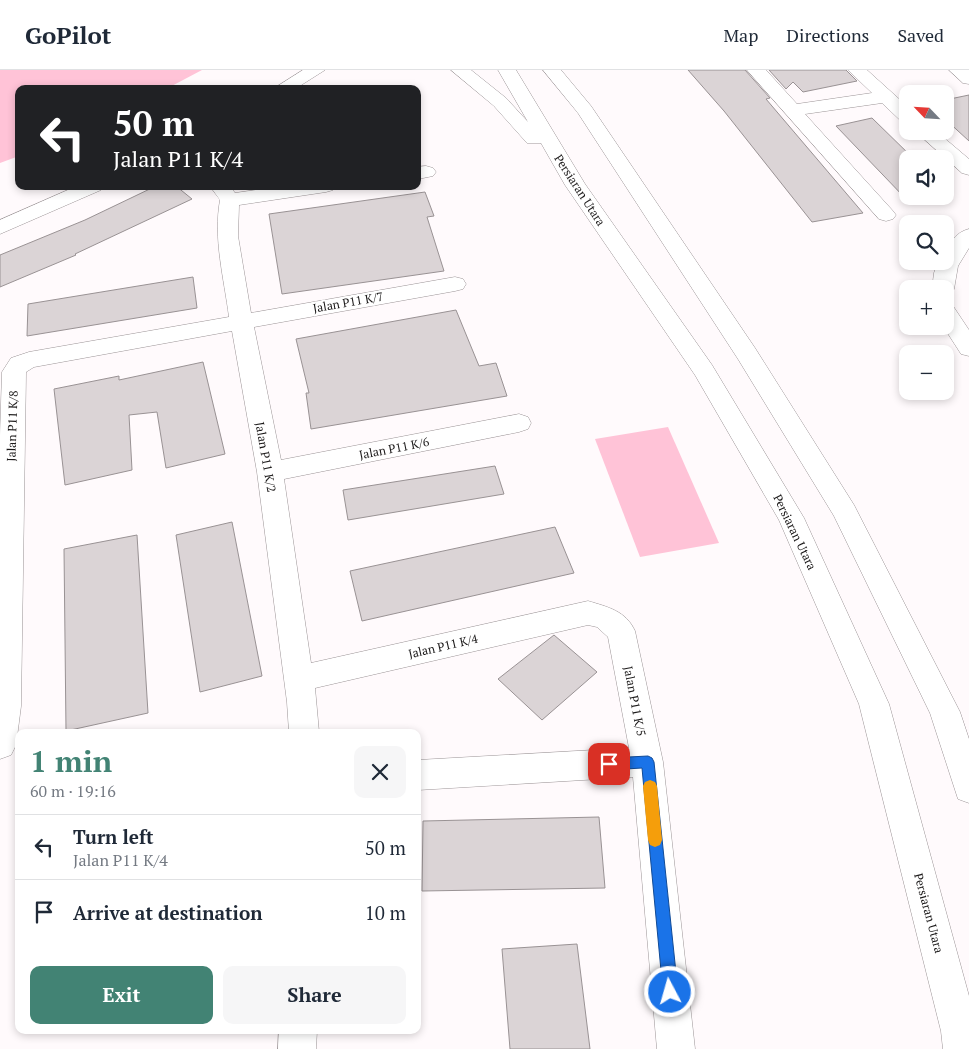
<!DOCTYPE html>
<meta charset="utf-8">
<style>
:root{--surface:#fff;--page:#f6f6f7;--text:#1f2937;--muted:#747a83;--line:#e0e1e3;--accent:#428374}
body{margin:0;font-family:"PT Serif",serif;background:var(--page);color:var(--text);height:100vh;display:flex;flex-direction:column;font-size:19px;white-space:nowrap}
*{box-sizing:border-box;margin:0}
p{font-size:16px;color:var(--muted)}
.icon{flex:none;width:28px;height:28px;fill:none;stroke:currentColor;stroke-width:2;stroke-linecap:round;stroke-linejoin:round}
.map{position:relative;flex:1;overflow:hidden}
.sheet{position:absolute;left:15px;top:659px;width:406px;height:305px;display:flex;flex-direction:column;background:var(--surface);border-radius:10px;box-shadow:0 2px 8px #0003}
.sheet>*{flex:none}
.top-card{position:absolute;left:15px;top:15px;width:406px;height:105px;border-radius:10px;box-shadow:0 2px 8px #0003;background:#202124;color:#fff;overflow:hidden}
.needle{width:32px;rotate:295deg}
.tools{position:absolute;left:899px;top:15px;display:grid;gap:10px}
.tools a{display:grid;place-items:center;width:55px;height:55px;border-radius:10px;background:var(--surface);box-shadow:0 2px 8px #0003;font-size:25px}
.pin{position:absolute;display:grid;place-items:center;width:42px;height:42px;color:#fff;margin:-21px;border-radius:10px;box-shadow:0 2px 8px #0006}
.me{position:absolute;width:55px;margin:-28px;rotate:354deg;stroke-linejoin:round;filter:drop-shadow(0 0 4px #0008)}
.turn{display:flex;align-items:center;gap:18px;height:105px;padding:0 15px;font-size:22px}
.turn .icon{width:65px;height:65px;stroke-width:2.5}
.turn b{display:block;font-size:35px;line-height:42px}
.round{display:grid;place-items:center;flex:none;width:52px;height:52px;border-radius:10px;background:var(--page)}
.headline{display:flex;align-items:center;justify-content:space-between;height:85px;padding:0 15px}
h1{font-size:30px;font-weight:800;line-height:38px;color:var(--accent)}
.action{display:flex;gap:10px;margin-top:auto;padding:10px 15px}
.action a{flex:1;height:58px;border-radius:10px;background:var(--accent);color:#fff;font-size:20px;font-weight:800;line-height:58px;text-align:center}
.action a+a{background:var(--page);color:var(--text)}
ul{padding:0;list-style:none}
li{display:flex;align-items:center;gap:15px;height:65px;padding:0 15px;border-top:1px solid var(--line)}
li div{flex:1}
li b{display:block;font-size:19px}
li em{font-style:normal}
header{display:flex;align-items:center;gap:30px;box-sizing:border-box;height:70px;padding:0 25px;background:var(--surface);border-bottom:1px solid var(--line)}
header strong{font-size:24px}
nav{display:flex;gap:28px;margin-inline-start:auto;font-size:18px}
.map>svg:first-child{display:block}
</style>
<header>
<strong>GoPilot</strong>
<nav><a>Map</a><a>Directions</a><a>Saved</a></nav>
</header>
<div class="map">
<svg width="969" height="979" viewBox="0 0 969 979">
<rect width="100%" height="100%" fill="#fffafc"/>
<!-- green -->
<g fill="#ffc3d7">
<path d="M0,0H202L166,19H19V86L0,93Z"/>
<path d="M668,357L719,473L640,487L595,369Z"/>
</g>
<!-- building -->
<g fill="#dbd4d6" stroke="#999294">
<path d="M688,0H745L770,28L766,29L863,143L812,152L724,41Z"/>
<path d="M769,0H846L857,11L803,22L793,12L786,19Z"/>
<path d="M969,25V71L945,49V30Z"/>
<path d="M872,48L914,89H908V126H916L906,129L836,56Z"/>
<path d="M156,116H176L192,129L75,184L76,185L0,217V185L85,150Z"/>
<path d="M425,122L434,146L427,147L444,201L282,224L269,144Z"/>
<path d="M193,207L197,238L27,266L28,234Z"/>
<path d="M456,240L479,296L496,293L507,326L311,359L306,323H309L296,269Z"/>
<path d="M203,292L225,384L166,398L157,342L129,345L132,400L65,415L54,319L119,306V310Z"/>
<path d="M495,396L504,424L348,450L343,420Z"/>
<path d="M232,452L262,606L200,622L176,465Z"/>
<path d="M555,457L574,503L362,551L350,501Z"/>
<path d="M137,465L148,643L66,661L64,479Z"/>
<path d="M554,565L597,602L542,650L498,609Z"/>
<path d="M599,747L605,818L422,821L423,751Z"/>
<path d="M577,874L590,979H510L502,879Z"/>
</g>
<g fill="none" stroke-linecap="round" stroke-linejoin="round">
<!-- minor casing -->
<g stroke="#9b9496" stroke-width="1">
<g id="minor">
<path d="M303,0H325L295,19H273Z"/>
<path d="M747,0H766L797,34L872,23L848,0H867L908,37V52L901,51L882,33L805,44L893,141L896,145L893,149L886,151L879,149Z"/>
<path d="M949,0H969V14L963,13Z"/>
<path d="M915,61H936L969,89V105L962,103Z"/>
<path d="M426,96L433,98L436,102L433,106L418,109V97Z"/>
<path d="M77,116H104L101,120L0,164V150Z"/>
<path d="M210,116H230L235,123L283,116H336L333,120L326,122L239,135L238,166L251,243L455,207L463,209L466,214L463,219L455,221L254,257L281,390L519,344L528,347L531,353L528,359L519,362L284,409L311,593L588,531C608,537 626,541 635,561L663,692L695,979H657L633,707L418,720V690L629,678L608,567L597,557L588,555L315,618L319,662H289L287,632L257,402L232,261L34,297L26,302L21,636L16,675L11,685L0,689V365L2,302L11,288L29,282L229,247C224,208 213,169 220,130Z"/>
<path d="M279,960H317L316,979H278Z"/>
</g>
</g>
<!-- tertiary casing -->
<g stroke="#9b9496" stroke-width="1">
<g id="tertiary">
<path d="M969,159V178L958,196L954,219L951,224L945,225V219H932L934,203L938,191H945C945,177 955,162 969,159Z"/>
<path d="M945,234L953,236L969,260V286L961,284L943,256Z"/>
</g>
</g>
<!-- primary casing -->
<g stroke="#9b9496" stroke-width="1">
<g id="primary">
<path d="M451,0H471L506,28L528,52L498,0H516L585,114L712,295L804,448L889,634L969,926V979H943L941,961L859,634L779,450L695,305L565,115L541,73H527L494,36Z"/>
<path d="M543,0H561L591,36L755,278L854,435L960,642L969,669V733L958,729L930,643L834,446L738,289L578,43Z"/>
</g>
</g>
<!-- minor -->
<use href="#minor" fill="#fff" fill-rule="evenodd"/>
<!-- tertiary -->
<use href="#tertiary" fill="#fff" fill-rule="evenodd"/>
<!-- primary -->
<use href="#primary" fill="#fff" fill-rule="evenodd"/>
</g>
<!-- route -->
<path fill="#1a73e8" stroke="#114b97" d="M648,686L652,688L654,692L678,922L675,927L670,929L665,927L663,922L642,698L609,700L604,698L603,694L604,690L609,688Z"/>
<!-- slow -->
<path fill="#f59e0b" d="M650,710L655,712L657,716L662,770L660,775L655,777L650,775L648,770L643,716L645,712Z"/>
<g text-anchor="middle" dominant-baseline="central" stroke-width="4" stroke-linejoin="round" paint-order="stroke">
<!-- street labels -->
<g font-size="12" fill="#1c1a1a" stroke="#fff">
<text transform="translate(580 120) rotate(57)">Persiaran Utara</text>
<text transform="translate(348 232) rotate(-10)">Jalan P11 K/7</text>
<text transform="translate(12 356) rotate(-88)">Jalan P11 K/8</text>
<text transform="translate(394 378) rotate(-11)">Jalan P11 K/6</text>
<text transform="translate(266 387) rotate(80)">Jalan P11 K/2</text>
<text transform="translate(795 462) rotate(64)">Persiaran Utara</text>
<text transform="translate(443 576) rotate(-13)">Jalan P11 K/4</text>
<text transform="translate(635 631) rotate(79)">Jalan P11 K/5</text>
<text transform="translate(929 843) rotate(75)">Persiaran Utara</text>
</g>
</g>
</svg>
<div class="tools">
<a><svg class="needle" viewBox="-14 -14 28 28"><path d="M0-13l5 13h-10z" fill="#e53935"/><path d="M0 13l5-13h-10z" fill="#747a83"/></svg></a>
<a><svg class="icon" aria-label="sound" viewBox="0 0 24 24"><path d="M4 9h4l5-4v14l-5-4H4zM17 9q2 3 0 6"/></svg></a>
<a><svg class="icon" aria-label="search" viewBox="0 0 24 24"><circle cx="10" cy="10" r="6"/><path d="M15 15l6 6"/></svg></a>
<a>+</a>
<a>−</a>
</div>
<div class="pin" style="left:609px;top:694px;background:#d93025"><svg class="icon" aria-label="arrive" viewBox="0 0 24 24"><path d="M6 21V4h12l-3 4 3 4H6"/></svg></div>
<svg class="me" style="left:670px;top:922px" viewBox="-20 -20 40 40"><circle r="17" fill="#1a73e8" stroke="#fff" stroke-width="3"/><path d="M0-11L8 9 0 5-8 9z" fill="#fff"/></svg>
<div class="top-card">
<div class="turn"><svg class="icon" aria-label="left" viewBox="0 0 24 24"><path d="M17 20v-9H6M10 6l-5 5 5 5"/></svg><div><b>50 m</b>Jalan P11 K/4</div></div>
</div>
<section class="sheet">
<div class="headline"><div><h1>1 min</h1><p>60 m · 19:16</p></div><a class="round"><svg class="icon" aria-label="close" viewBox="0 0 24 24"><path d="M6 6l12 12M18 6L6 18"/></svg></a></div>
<ul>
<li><svg class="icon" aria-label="left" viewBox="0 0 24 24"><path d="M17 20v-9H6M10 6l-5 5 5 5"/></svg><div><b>Turn left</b><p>Jalan P11 K/4</p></div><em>50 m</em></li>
<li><svg class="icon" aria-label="arrive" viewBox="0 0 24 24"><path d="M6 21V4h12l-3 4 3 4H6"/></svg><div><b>Arrive at destination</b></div><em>10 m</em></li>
</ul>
<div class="action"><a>Exit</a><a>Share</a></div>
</section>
</div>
